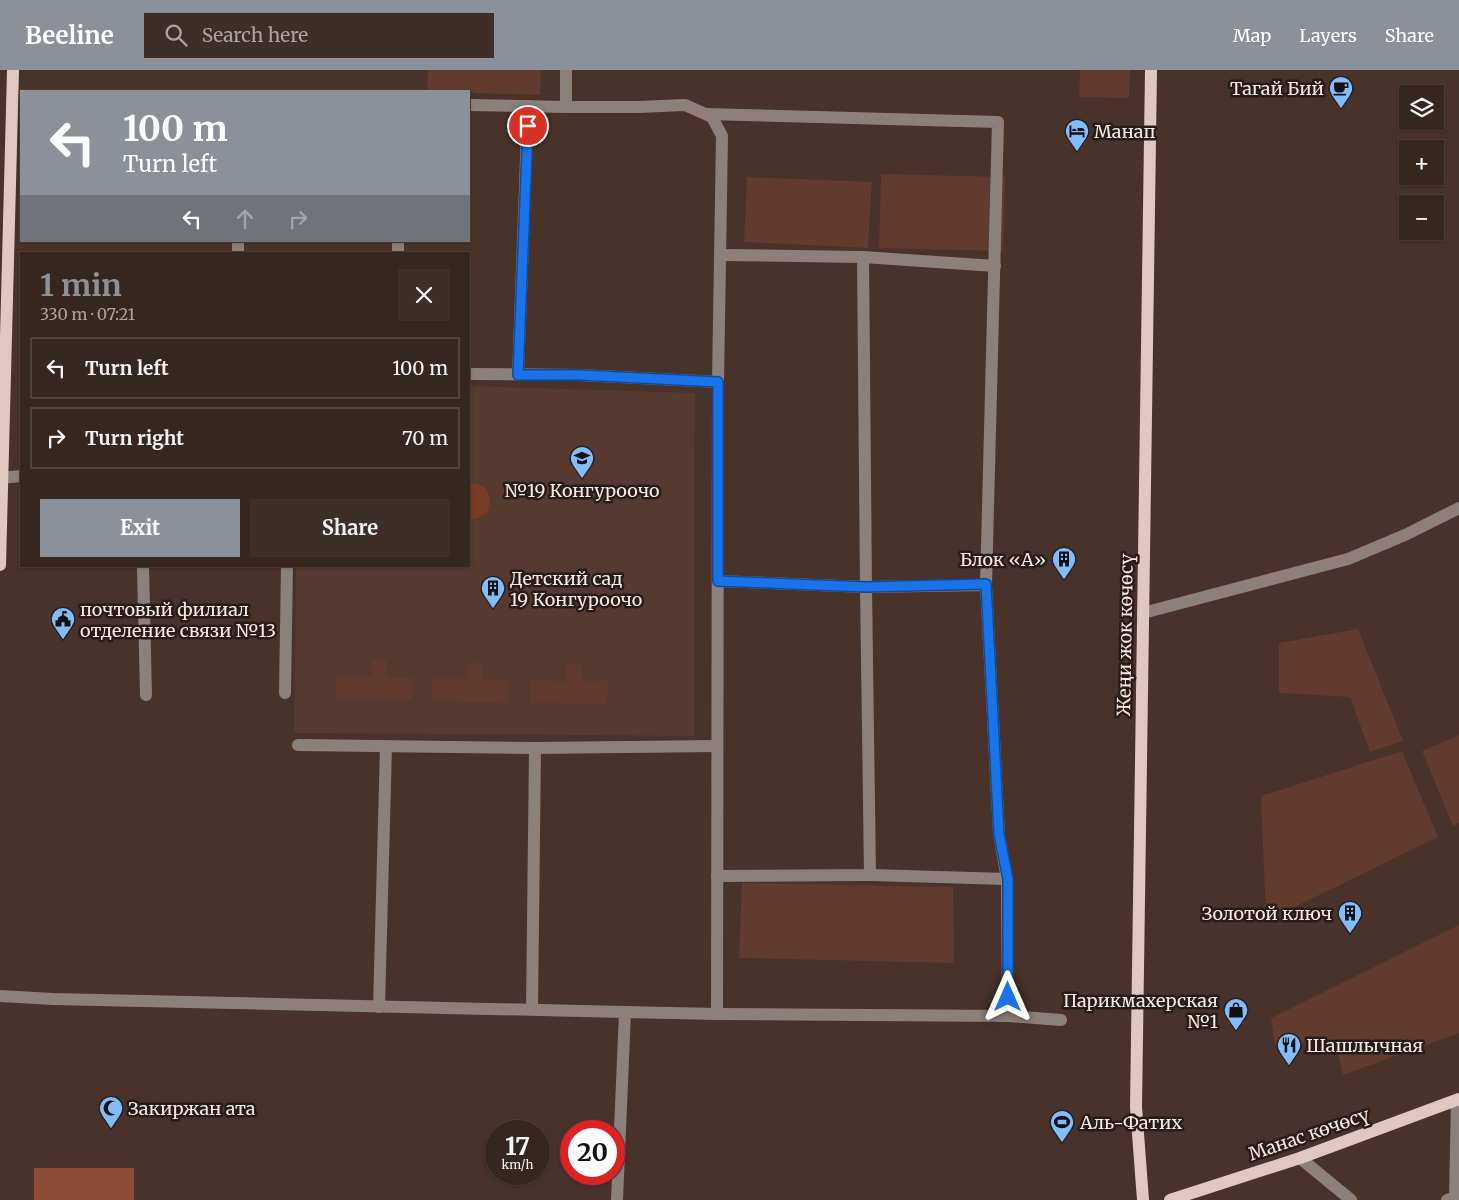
<!DOCTYPE html>
<meta charset="utf-8">
<style>
:root{--surface:#362620;--page:#3d2e29;--text:#f1f3f6;--muted:#aaa5a5;--line:#50433e;--accent:#8c9099}
body{margin:0;font-family:Merriweather,serif;background:var(--page);color:var(--text);height:100vh;display:flex;flex-direction:column;font-size:19px;white-space:nowrap}
*{box-sizing:border-box;margin:0}
p{font-size:16px;color:var(--muted)}
.icon{flex:none;width:28px;height:28px;fill:none;stroke:currentColor;stroke-width:2;stroke-linecap:round;stroke-linejoin:round}
.map{position:relative;flex:1;overflow:hidden}
.side{position:absolute;left:20px;top:182px;width:450px;height:315px;display:flex;flex-direction:column;background:var(--surface);border-radius:0px;box-shadow:0 1px 4px #0004,0 0 0 1px var(--line)}
.side>*{flex:none}
.banner{position:absolute;left:20px;top:20px;width:450px;height:152px;border-radius:0px;box-shadow:0 1px 4px #0004,0 0 0 1px var(--line);background:#8c9099;color:#fff;overflow:hidden}
.tools{position:absolute;left:1399px;top:15px;display:grid;gap:10px}
.tools a{display:grid;place-items:center;width:45px;height:45px;border-radius:0px;background:var(--surface);box-shadow:0 1px 4px #0004,0 0 0 1px var(--line);font-size:25px}
.speed{position:absolute;left:485px;top:1050px;display:flex;gap:10px;font-size:25px;font-weight:700;text-align:center}
.speed>*{display:grid;place-content:center;width:65px;height:65px;border-radius:50%;background:var(--surface);box-shadow:0 1px 4px #0004,0 0 0 1px var(--line);line-height:1}
.speed small{font-size:12px;font-weight:400}
.speed .limit{border:8px solid #d22;background:#fff;color:#111}
.pin{position:absolute;display:grid;place-items:center;width:42px;height:42px;color:#fff;margin:-21px;border:2px solid #fff;border-radius:50%;box-shadow:0 1px 5px #0007}
.me{position:absolute;width:55px;margin:-28px;rotate:0deg;stroke-linejoin:round;filter:drop-shadow(0 0 4px #0008)}
.turn{display:flex;align-items:center;gap:18px;height:105px;padding:0 20px;font-size:22px}
.turn .icon{width:65px;height:65px;stroke-width:2.5}
.turn b{display:block;font-size:35px;line-height:42px}
.lanes{display:flex;align-items:center;height:48px;padding:0 20px;background:#0003;justify-content:center;gap:25px;direction:ltr}
.lanes .off{opacity:.35}
.round{display:grid;place-items:center;flex:none;width:52px;height:52px;border-radius:0px;background:var(--page)}
.overview{display:flex;align-items:center;justify-content:space-between;height:85px;padding:0 20px}
h1{font-size:30px;font-weight:700;line-height:38px;color:var(--accent)}
.action{display:flex;gap:10px;margin-top:auto;padding:10px 20px}
.action a{flex:1;height:58px;border-radius:0px;background:var(--accent);color:#fff;font-size:20px;font-weight:700;line-height:58px;text-align:center}
.action a+a{background:var(--page);color:var(--text)}
ul{padding:0;list-style:none}
li{display:flex;align-items:center;gap:15px;height:62px;margin:0 10px 8px;padding:0 10px;border:2px solid var(--line);border-radius:0px}
li div{flex:1}
li b{display:block;font-size:19px}
li em{font-style:normal}
header{display:flex;align-items:center;gap:30px;box-sizing:border-box;height:70px;padding:0 25px;background:var(--accent);color:#fff}
header strong{font-size:24px}
nav{display:flex;gap:28px;margin-inline-start:auto;font-size:18px}
.search{width:350px;height:45px;background:var(--page);display:flex;align-items:center;gap:12px;box-sizing:border-box;padding:0 18px;border-radius:0px;color:var(--muted);font-size:19px}
.map>svg:first-child{display:block}
</style>
<header>
<strong>Beeline</strong>
<div class="search"><svg class="icon" aria-label="search" viewBox="0 0 24 24"><circle cx="10" cy="10" r="6"/><path d="M15 15l6 6"/></svg>Search here</div>
<nav><a>Map</a><a>Layers</a><a>Share</a></nav>
</header>
<div class="map">
<svg width="1459" height="1130" viewBox="0 0 1459 1130">
<rect width="100%" height="100%" fill="#48322a"/>
<!-- built -->
<path fill="#56392f" d="M469,316L695,323L694,666L294,663L296,496H469Z"/>
<!-- green -->
<g fill="#603b2e">
<path d="M428,0H541L540,25L469,23V21H427Z"/>
<path d="M1080,0H1130L1129,28L1079,27Z"/>
<path d="M881,104L1005,107L1003,181L879,178Z"/>
<path d="M747,107L872,112L868,178L744,172Z"/>
<path d="M1358,559L1403,671L1370,682L1350,627L1279,623V573Z"/>
<path d="M372,590H387V607L413,608L412,630L336,629V606L372,607Z"/>
<path d="M468,592L482,593V609L508,610V633L431,631L432,609H467Z"/>
<path d="M567,594L582,595V611H608L607,634L531,633V610L567,611Z"/>
<path d="M1459,665V753L1453,756L1422,681Z"/>
<path d="M1402,681L1438,767L1266,851L1261,726Z"/>
<path d="M742,813L953,817L954,893L739,888Z"/>
<path d="M1459,855V963L1343,1005L1335,970L1275,975L1271,948Z"/>
</g>
<!-- forest -->
<rect fill="#8c4c36" x="34" y="1098" width="100" height="32"/>
<!-- water -->
<path fill="#793b25" d="M469,414C488,410 495,429 486,444L475,449L469,448Z"/>
<g fill="none" stroke-linecap="round" stroke-linejoin="round">
<!-- minor -->
<g stroke="#8c807c" stroke-width="12">
<path d="M469,35L566,37V0"/>
<path d="M566,37H638L685,35L712,47L722,66L718,312L717,944"/>
<path d="M706,44L998,52L986,515"/>
<path d="M238,184V171"/>
<path d="M398,184V171"/>
<path d="M720,185L863,187L995,196"/>
<path d="M469,304L580,305L718,312"/>
<path d="M518,305L528,36"/>
<path d="M0,408L21,406"/>
<path d="M143,496L146,625"/>
<path d="M718,511L866,517L986,515L999,764L1007,809L1008,946"/>
<path d="M1143,543L1348,489L1405,465L1459,438"/>
<path d="M285,623L287,496"/>
<path d="M298,675L535,678L717,676"/>
<path d="M870,805L1007,809"/>
<path d="M717,806L870,805L866,517L863,187"/>
<path d="M0,926L53,929L625,942L617,1130"/>
<path d="M379,937L386,677"/>
<path d="M532,939L535,678"/>
<path d="M625,942L717,944L1008,946L1061,950"/>
<path d="M1300,1088L1351,1130"/>
<path d="M1447,1130L1455,1127L1457,1030"/>
</g>
<!-- major -->
<g stroke="#e0c7bf" stroke-width="12">
<path d="M0,495L13,0"/>
<path d="M1143,1130L1136,1037L1151,0"/>
<path d="M1170,1130L1300,1088L1459,1029"/>
</g>
</g>
<g fill="none" stroke-linecap="round" stroke-linejoin="round">
<!-- route casing -->
<g stroke="#114b97" stroke-width="12">
<path id="route" d="M528,56L518,305H580L718,312V511L866,517L986,514L999,764L1008,809V927"/>
</g>
<!-- route -->
<use href="#route" stroke="#1a73e8" stroke-width="9"/>
</g>
<!-- icons -->
<defs>
<g id="cafe-pin" transform="scale(1.25)"><path d="M0 17L-7.5 6A9.5 9.5 0 1 1 7.5 6Z" fill="#80bdfa" stroke="#271c19"/><path d="M-5.5-4.5H6V0H3Q3 3.5 0 3.5H-2.5Q-5.5 3.5-5.5 0ZM3-3.2v2h1.7v-2ZM-6 4.5H4V6H-6Z" fill="#111"/></g>
<g id="hotel-pin" transform="scale(1.25)"><path d="M0 17L-7.5 6A9.5 9.5 0 1 1 7.5 6Z" fill="#80bdfa" stroke="#271c19"/><path d="M-6-4.5h1.5V1H6V5H4.5V3h-9V5H-6ZM-4 0a1.8 1.8 0 1 1 3.6 0ZM.5 0V-2.5h3Q6-2.5 6 0Z" fill="#111"/></g>
<g id="school-pin" transform="scale(1.25)"><path d="M0 17L-7.5 6A9.5 9.5 0 1 1 7.5 6Z" fill="#80bdfa" stroke="#271c19"/><path d="M0-5L7-2L0 1L-7-2ZM-4 1L0 2.5L4 1V4Q0 6-4 4Z" fill="#111"/></g>
<g id="building-pin" transform="scale(1.25)"><path d="M0 17L-7.5 6A9.5 9.5 0 1 1 7.5 6Z" fill="#80bdfa" stroke="#271c19"/><path d="M-4-6H4V6H1V3H-1V6H-4ZM-2.5-4.3h1.7v1.8h-1.7ZM.8-4.3h1.7v1.8H.8ZM-2.5-1h1.7V.8h-1.7ZM.8-1h1.7V.8H.8Z" fill="#111"/></g>
<g id="civic-pin" transform="scale(1.25)"><path d="M0 17L-7.5 6A9.5 9.5 0 1 1 7.5 6Z" fill="#80bdfa" stroke="#271c19"/><path d="M-.6-6.5H3V-4.5H.6V-3L4-1V1h2V6H-6V1h2V-1L-.6-3ZM-1.2 2.5V6h2.4V2.5Z" fill="#111"/></g>
<g id="shop-pin" transform="scale(1.25)"><path d="M0 17L-7.5 6A9.5 9.5 0 1 1 7.5 6Z" fill="#80bdfa" stroke="#271c19"/><path d="M-5-2.5h2.3a2.7 3.5 0 0 1 5.4 0H5L5.5 6h-11ZM-1.5-2.5h3a1.5 2.3 0 0 0-3 0Z" fill="#111"/></g>
<g id="restaurant-pin" transform="scale(1.25)"><path d="M0 17L-7.5 6A9.5 9.5 0 1 1 7.5 6Z" fill="#80bdfa" stroke="#271c19"/><path d="M-5-6h1v4h1v-4h1v4h1v-4h1v5L-1.5 .5V6h-2V.5L-5-1ZM5-6V6H3V1.5H1.5Q1.5-4 5-6Z" fill="#111"/></g>
<g id="mosque-pin" transform="scale(1.25)"><path d="M0 17L-7.5 6A9.5 9.5 0 1 1 7.5 6Z" fill="#80bdfa" stroke="#271c19"/><path d="M3.5-4.9A6 6 0 1 0 3.5 4.9A5 5 0 1 1 3.5-4.9Z" fill="#111"/></g>
<g id="stadium-pin" transform="scale(1.25)"><path d="M0 17L-7.5 6A9.5 9.5 0 1 1 7.5 6Z" fill="#80bdfa" stroke="#271c19"/><path d="M0-5a6.5 5 0 1 0 0 10a6.5 5 0 1 0 0-10ZM-3.5-1.8h7v3.6h-7Z" fill="#111"/></g>
</defs>
<g fill-rule="evenodd">
<use href="#cafe-pin" x="1341" y="18"/>
<use href="#hotel-pin" x="1077" y="61"/>
<use href="#school-pin" x="582" y="388"/>
<use href="#building-pin" x="1064" y="489"/>
<use href="#building-pin" x="493" y="518"/>
<use href="#civic-pin" x="63" y="549"/>
<use href="#building-pin" x="1350" y="843"/>
<use href="#shop-pin" x="1236" y="940"/>
<use href="#restaurant-pin" x="1289" y="975"/>
<use href="#mosque-pin" x="111" y="1038"/>
<use href="#stadium-pin" x="1062" y="1052"/>
</g>
<g text-anchor="middle" dominant-baseline="central" stroke-width="5" stroke-linejoin="round" paint-order="stroke">
<!-- poi labels -->
<g font-size="18" fill="#f8e9e4" stroke="#271c19" text-anchor="start">
<text x="1324" y="18" text-anchor="end">Тагай Бий</text>
<text x="1094" y="61">Манап</text>
<text x="582" y="420" text-anchor="middle">№19 Конгуроочо</text>
<text x="1046" y="489" text-anchor="end">Блок «А»</text>
<text x="510" y="508">Детский сад<tspan x="510" dy="21">19 Конгуроочо</tspan></text>
<text x="80" y="539">почтовый филиал<tspan x="80" dy="21">отделение связи №13</tspan></text>
<text x="1332" y="843" text-anchor="end">Золотой ключ</text>
<text x="1218" y="930" text-anchor="end">Парикмахерская<tspan x="1218" dy="21">№1</tspan></text>
<text x="1306" y="975">Шашлычная</text>
<text x="128" y="1038">Закиржан ата</text>
<text x="1080" y="1052">Аль-Фатих</text>
</g>
<!-- street labels -->
<g font-size="18" fill="#f8e9e4" stroke="#271c19">
<text transform="translate(1125 565) rotate(-89)">Жеңи жок көчөсү</text>
<text transform="translate(1309 1064) rotate(-19)">Манас көчөсү</text>
</g>
</g>
</svg>
<div class="tools">
<a><svg class="icon" aria-label="layers" viewBox="0 0 24 24"><path d="M12 4l9 5-9 5-9-5zM3 14l9 5 9-5"/></svg></a>
<a>+</a>
<a>−</a>
</div>
<div class="speed"><div>17<small>km/h</small></div><div class="limit">20</div></div>
<div class="pin" style="left:528px;top:56px;background:#d93025"><svg class="icon" aria-label="arrive" viewBox="0 0 24 24"><path d="M6 21V4h12l-3 4 3 4H6"/></svg></div>
<svg class="me" style="left:1008px;top:927px" viewBox="-20 -20 40 40"><path d="M0-17L14 15 0 8-14 15z" fill="#1a73e8" stroke="#fff" stroke-width="4"/></svg>
<div class="banner">
<div class="turn"><svg class="icon" aria-label="left" viewBox="0 0 24 24"><path d="M17 20v-9H6M10 6l-5 5 5 5"/></svg><div><b>100 m</b>Turn left</div></div>
<div class="lanes"><svg class="icon" aria-label="left" viewBox="0 0 24 24"><path d="M17 20v-9H6M10 6l-5 5 5 5"/></svg><svg class="icon off" aria-label="ahead" viewBox="0 0 24 24"><path d="M12 20V5M6 11l6-6 6 6"/></svg><svg class="icon off" aria-label="right" viewBox="0 0 24 24"><path d="M7 20v-9h11M14 6l5 5-5 5"/></svg></div>
</div>
<section class="side">
<div class="overview"><div><h1>1 min</h1><p>330 m · 07:21</p></div><a class="round"><svg class="icon" aria-label="close" viewBox="0 0 24 24"><path d="M6 6l12 12M18 6L6 18"/></svg></a></div>
<ul>
<li><svg class="icon" aria-label="left" viewBox="0 0 24 24"><path d="M17 20v-9H6M10 6l-5 5 5 5"/></svg><div><b>Turn left</b></div><em>100 m</em></li>
<li><svg class="icon" aria-label="right" viewBox="0 0 24 24"><path d="M7 20v-9h11M14 6l5 5-5 5"/></svg><div><b>Turn right</b></div><em>70 m</em></li>
</ul>
<div class="action"><a>Exit</a><a>Share</a></div>
</section>
</div>
